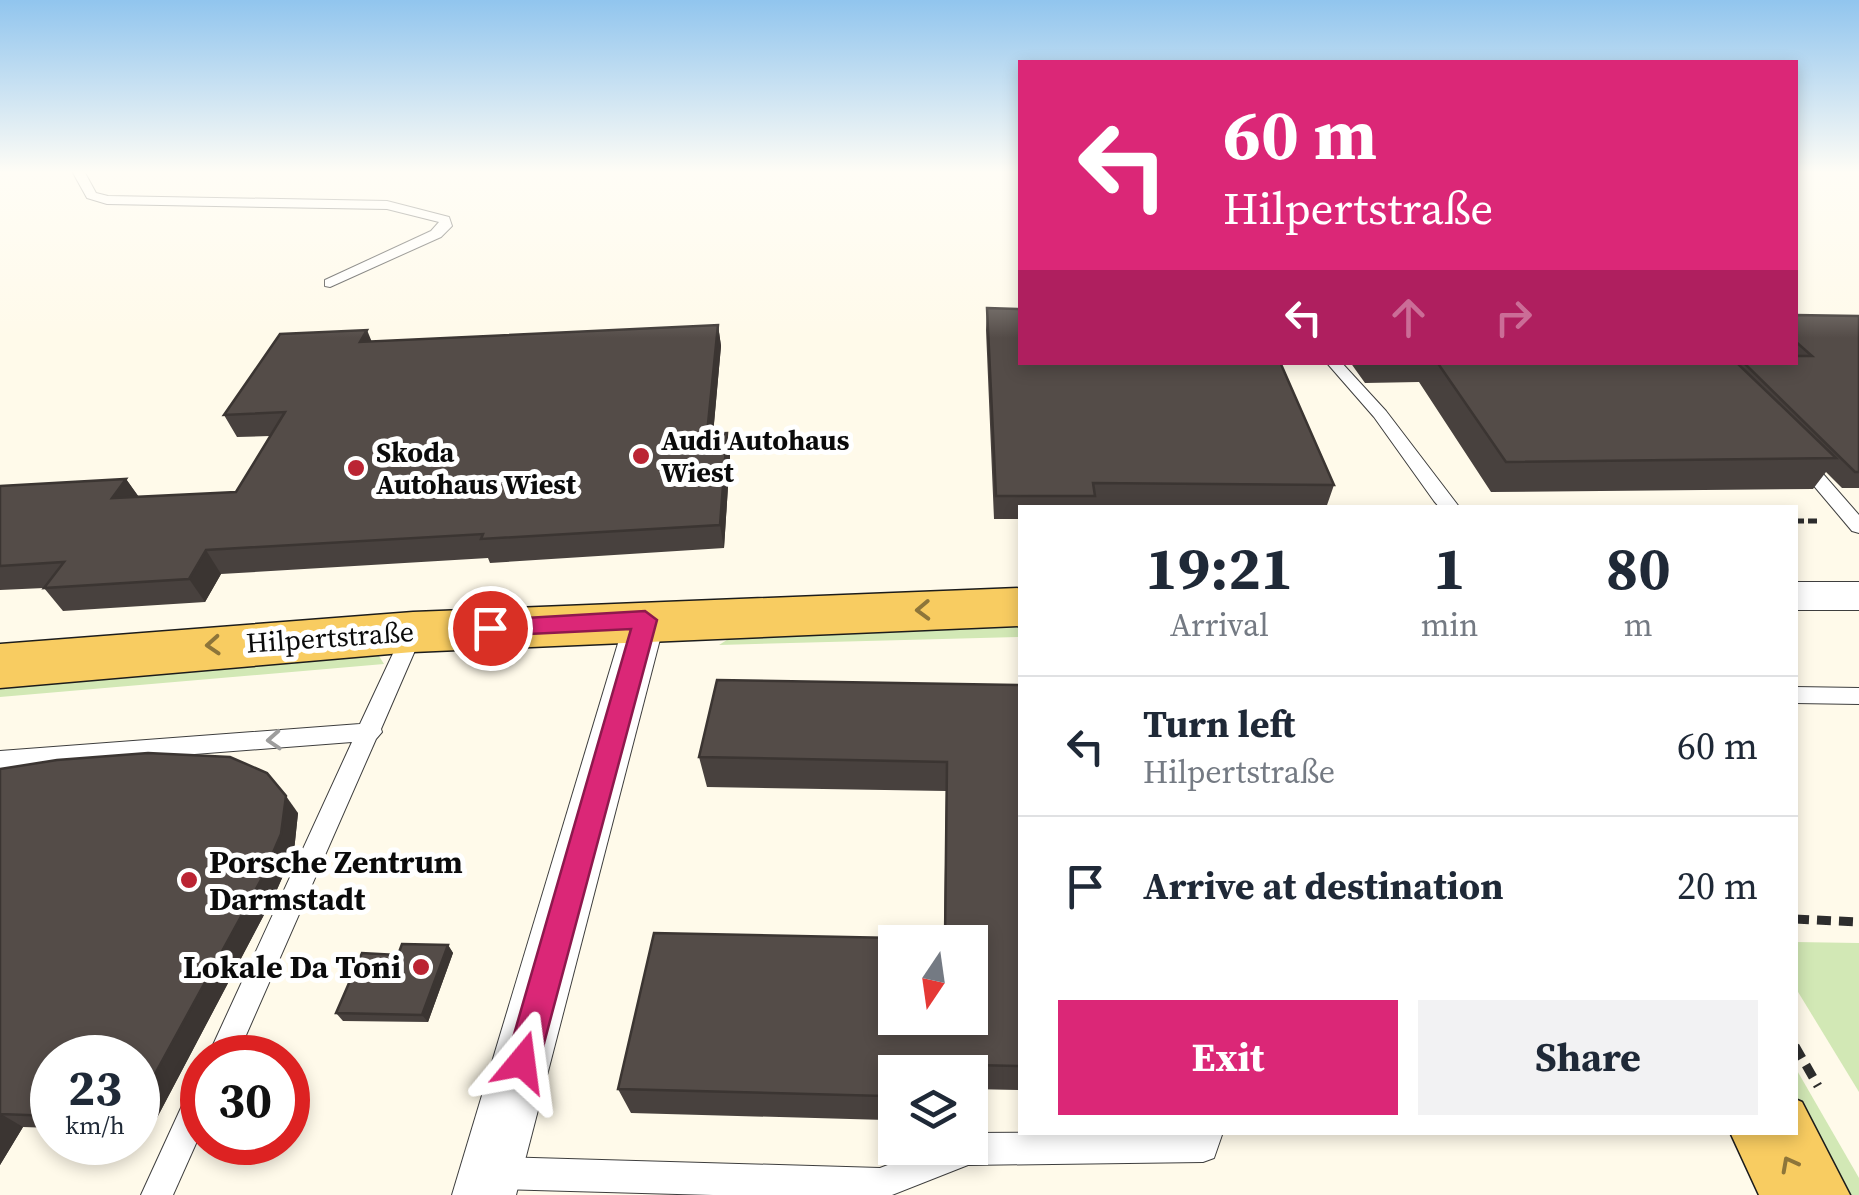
<!DOCTYPE html>
<meta charset="utf-8">
<style>
:root{--surface:#fff;--page:#f2f2f3;--text:#1f2937;--muted:#747a83;--line:#e0e1e3;--accent:#db2777}
body{margin:0;font-family:"Source Serif 4",serif;background:var(--page);color:var(--text);height:100vh;display:flex;flex-direction:column;font-size:38px;white-space:nowrap}
*{box-sizing:border-box;margin:0}
p{font-size:32px;color:var(--muted)}
.icon{flex:none;width:55px;height:55px;fill:none;stroke:currentColor;stroke-width:2;stroke-linecap:round;stroke-linejoin:round}
.map{position:relative;flex:1;overflow:hidden}
.details{position:absolute;left:1018px;top:505px;width:780px;height:630px;display:flex;flex-direction:column;background:var(--surface);border-radius:0px;box-shadow:0 5px 15px #0003}
.details>*{flex:none}
.top-card{position:absolute;left:1018px;top:60px;width:780px;height:305px;border-radius:0px;box-shadow:0 5px 15px #0003;background:#db2777;color:#fff;overflow:hidden}
.needle{width:65px;rotate:193deg}
.controls{position:absolute;left:878px;top:925px;display:grid;gap:20px}
.controls a{display:grid;place-items:center;width:110px;height:110px;border-radius:0px;background:var(--surface);box-shadow:0 5px 15px #0003;font-size:50px}
.speed{position:absolute;left:30px;top:1035px;display:flex;gap:20px;font-size:50px;font-weight:700;text-align:center}
.speed>*{display:grid;place-content:center;width:130px;height:130px;border-radius:50%;background:var(--surface);box-shadow:0 5px 15px #0003;line-height:1}
.speed small{font-size:25px;font-weight:400}
.speed .limit{border:15px solid #d22;background:#fff;color:#111}
.pin{position:absolute;display:grid;place-items:center;width:85px;height:85px;color:#fff;margin:-42px;border:5px solid #fff;border-radius:50%;box-shadow:0 2px 10px #0007}
.me{position:absolute;width:110px;margin:-55px;rotate:16deg;stroke-linejoin:round;filter:drop-shadow(0 0 8px #0008)}
.turn{display:flex;align-items:center;gap:35px;height:210px;padding:0 40px;font-size:45px}
.turn .icon{width:130px;height:130px;stroke-width:2.5}
.turn b{display:block;font-size:70px;line-height:85px}
.lanes{display:flex;align-items:center;height:95px;padding:0 40px;background:#0003;justify-content:center;gap:50px;direction:ltr}
.lanes .off{opacity:.35}
.eta{display:flex;justify-content:space-evenly;align-items:center;height:170px;text-align:center}
.eta b{font-size:60px;font-weight:700;line-height:70px}
.action{display:flex;gap:20px;margin-top:auto;padding:20px 40px}
.action a{flex:1;height:115px;border-radius:0px;background:var(--accent);color:#fff;font-size:40px;font-weight:700;line-height:115px;text-align:center}
.action a+a{background:var(--page);color:var(--text)}
ul{padding:0;list-style:none}
li{display:flex;align-items:center;gap:30px;height:140px;padding:0 40px;border-top:2px solid var(--line)}
li div{flex:1}
li b{display:block;font-size:38px}
li em{font-style:normal}
.map>svg:first-child{display:block}
</style>
<div class="map">
<svg width="1859" height="1195" viewBox="0 0 1859 1195">
<rect width="100%" height="100%" fill="#fffaea"/>
<!-- green -->
<g fill="#d2e8b5">
<path d="M1020,626V637L719,645L733,636L751,632Z"/>
<path d="M379,656L384,664L0,697V688L5,687L241,663Z"/>
<path d="M1795,942L1859,943V1092L1795,987Z"/>
<path d="M1795,1067L1859,1178V1195H1842L1795,1110Z"/>
</g>
<g fill="none" stroke-linecap="round" stroke-linejoin="round">
<!-- lane casing -->
<g stroke="#3e3e3e" stroke-width="2">
<g id="lane">
<path d="M72,171H84L96,193L108,196L387,201L449,217L452,226L441,237L330,287L325,286V280L431,231L439,222L387,209L107,204L87,198Z"/>
<path d="M1326,362H1341L1386,411L1460,508H1440L1434,501L1374,417Z"/>
<path d="M1804,458L1810,459L1859,515V533L1852,531L1798,467L1795,463Z"/>
<path d="M413,625L420,627L423,632L381,729L382,732L376,739L236,1058H207L352,742L0,769V751L360,724L403,632L406,627Z"/>
<path d="M1795,687L1859,688V704L1795,703Z"/>
<path d="M202,1082V1130L173,1195H141L191,1086Z"/>
<path d="M1223,1132L1214,1158L1203,1162L968,1165L892,1195H713L498,1189L487,1184L482,1173L487,1162L498,1157L880,1168L932,1148H970V1133Z"/>
</g>
</g>
<!-- street casing -->
<g stroke="#3e3e3e" stroke-width="2">
<g id="street">
<rect x="1795" y="582" width="64" height="28"/>
<path d="M645,605L659,610L665,620L516,1195H452L625,620L631,610Z"/>
</g>
</g>
<!-- primary casing -->
<g stroke="#1c1c1c" stroke-width="3">
<g id="primary">
<path d="M1020,588V626L413,652L0,688V644L413,612Z"/>
<path d="M1795,1099L1802,1102L1850,1195H1759L1730,1132H1795Z"/>
</g>
</g>
<!-- path-far1 -->
<path stroke="#2d2d2d" stroke-width="5" stroke-dasharray="9 4" stroke-linecap="butt" d="M1795,521H1818"/>
<!-- path -->
<g stroke="#2d2d2d" stroke-width="9" stroke-dasharray="14 8" stroke-linecap="butt">
<path d="M1795,919L1859,922"/>
<path d="M1795,1046L1818,1086"/>
</g>
<!-- lane -->
<use href="#lane" fill="#fff" fill-rule="evenodd"/>
<!-- street -->
<use href="#street" fill="#fff" fill-rule="evenodd"/>
<!-- primary -->
<use href="#primary" fill="#f8cc61" fill-rule="evenodd"/>
</g>
<!-- wall -->
<g fill="#48413e">
<path d="M987,309L1020,362L1334,485L1326,508L1094,506V508H1020V519H994L986,330Z"/>
<path d="M1795,315L1859,316V488H1842L1826,472L1813,489L1491,492L1419,382L1365,383L1350,362H1795Z"/>
<path d="M718,325L721,346L713,434L730,456L724,548L490,563L488,558L221,574L205,602L63,611L44,588L0,590V486L126,479L139,497L236,492L270,436L237,437L224,415L372,341Z"/>
<path d="M1020,685V1090L970,1089V1072H895V1088H887L886,1120L631,1113L618,1089L944,939L946,791L707,787L699,757Z"/>
<path d="M0,769L298,813L294,851L275,894L150,1131H138V1058H52V1128L23,1127L0,1165Z"/>
<path d="M448,945L453,953L428,1022L343,1021L336,1013L398,955Z"/>
</g>
<!-- shaded-wall -->
<g fill="#3b3532">
<path d="M718,325L721,346L711,457L707,434Z"/>
<path d="M367,330L376,352L360,342Z"/>
<path d="M727,433L730,456L724,548L720,525Z"/>
<path d="M126,479L142,502L112,498Z"/>
<path d="M206,550L221,574L205,602L189,579Z"/>
<path d="M286,796L298,813L294,851L275,894L150,1131L138,1122V1105Z"/>
<path d="M448,945L453,953L428,1022L422,1015Z"/>
<path d="M885,1063L887,1088L886,1120L884,1096Z"/>
<path d="M1,1114L23,1127L0,1165V1116Z"/>
</g>
<!-- building -->
<g fill="#544c48" stroke="#3b3532" stroke-width="2.5" fill-rule="evenodd">
<path d="M987,308L1020,309V362H1280L1334,485L1093,483L1095,496H996Z"/>
<path d="M1795,315L1859,316V472H1855L1743,362H1795V356H1812L1795,341Z"/>
<path d="M718,325L707,434L727,433L720,525L481,539L483,534L206,550L189,579L44,588L64,562L0,566V486L126,479L112,498L236,492L285,412L224,415L280,334L367,330L360,342Z"/>
<path d="M1437,362H1736L1836,458L1506,462Z"/>
<path d="M717,680L1020,685V1066L885,1063L884,1096L618,1089L654,933L945,939L947,762L699,757ZM895,942H970V1018H895Z"/>
<path d="M148,753L230,757L267,773L286,796L281,834L262,878L138,1105V1058H52V1116L1,1114L0,1116V769L57,760Z"/>
<path d="M402,944L448,945L422,1015L336,1013L362,953L398,955Z"/>
</g>
<!-- one-way arrows -->
<defs><path id="oneway-chevron" d="M-2-3.5L2.5 0L-2 3.5" fill="none" stroke-width="1.6" stroke-linecap="round" stroke-linejoin="round" transform="scale(2.5)"/></defs>
<g stroke="#8d753a">
<use href="#oneway-chevron" transform="translate(923 610) rotate(178)"/>
<use href="#oneway-chevron" transform="translate(213 645) rotate(176)"/>
<use href="#oneway-chevron" transform="translate(1789 1164) rotate(-118)"/>
</g>
<use stroke="#9d9d9d" href="#oneway-chevron" transform="translate(274 740) rotate(176)"/>
<!-- sky -->
<linearGradient id="sky" x2="0" y2="1"><stop stop-color="#91c5ee"/><stop offset="0.51" stop-color="#fffdf6"/><stop offset="1" stop-color="#fffdf6" stop-opacity="0"/></linearGradient>
<rect width="1859" height="338" fill="url(#sky)"/>
<!-- route -->
<path fill="#db2777" stroke="#8e194d" stroke-width="2.5" d="M645,611L657,620L539,1062L534,1074L522,1078L510,1074L506,1062L631,629L490,636L479,628L490,620Z"/>
<!-- markers -->
<g fill="#bb2433" stroke="#fff" stroke-width="4">
<circle cx="641" cy="456" r="10"/>
<circle cx="356" cy="468" r="10"/>
<circle cx="189" cy="880" r="10"/>
<circle cx="421" cy="967" r="10"/>
</g>
<g text-anchor="middle" dominant-baseline="central" stroke-width="10" stroke-linejoin="round" paint-order="stroke">
<!-- poi labels -->
<g font-size="28" font-weight="bold" fill="#0b0b0b" stroke="#fff" text-anchor="start">
<text x="661" y="440">Audi Autohaus<tspan x="661" dy="32">Wiest</tspan></text>
<text x="376" y="452">Skoda<tspan x="376" dy="32">Autohaus Wiest</tspan></text>
</g>
<!-- street labels -->
<g font-size="28" fill="#0b0b0b" stroke="#fff">
<text transform="translate(330 637) rotate(-4)">Hilpertstraße</text>
</g>
<!-- near-poi labels -->
<g font-size="32" font-weight="bold" fill="#0b0b0b" stroke="#fff" text-anchor="start">
<text x="209" y="862">Porsche Zentrum<tspan x="209" dy="37">Darmstadt</tspan></text>
<text x="401" y="967" text-anchor="end">Lokale Da Toni</text>
</g>
</g>
</svg>
<div class="controls">
<a><svg class="needle" viewBox="-14 -14 28 28"><path d="M0-13l5 13h-10z" fill="#e53935"/><path d="M0 13l5-13h-10z" fill="#747a83"/></svg></a>
<a><svg class="icon" aria-label="layers" viewBox="0 0 24 24"><path d="M12 4l9 5-9 5-9-5zM3 14l9 5 9-5"/></svg></a>
</div>
<div class="speed"><div>23<small>km/h</small></div><div class="limit">30</div></div>
<div class="pin" style="left:490px;top:628px;background:#d93025"><svg class="icon" aria-label="arrive" viewBox="0 0 24 24"><path d="M6 21V4h12l-3 4 3 4H6"/></svg></div>
<svg class="me" style="left:522px;top:1062px" viewBox="-20 -20 40 40"><path d="M0-17L14 15 0 8-14 15z" fill="#db2777" stroke="#fff" stroke-width="4"/></svg>
<div class="top-card">
<div class="turn"><svg class="icon" aria-label="left" viewBox="0 0 24 24"><path d="M17 20v-9H6M10 6l-5 5 5 5"/></svg><div><b>60 m</b>Hilpertstraße</div></div>
<div class="lanes"><svg class="icon" aria-label="left" viewBox="0 0 24 24"><path d="M17 20v-9H6M10 6l-5 5 5 5"/></svg><svg class="icon off" aria-label="ahead" viewBox="0 0 24 24"><path d="M12 20V5M6 11l6-6 6 6"/></svg><svg class="icon off" aria-label="right" viewBox="0 0 24 24"><path d="M7 20v-9h11M14 6l5 5-5 5"/></svg></div>
</div>
<section class="details">
<div class="eta">
<div><b>19:21</b><p>Arrival</p></div>
<div><b>1</b><p>min</p></div>
<div><b>80</b><p>m</p></div>
</div>
<ul>
<li><svg class="icon" aria-label="left" viewBox="0 0 24 24"><path d="M17 20v-9H6M10 6l-5 5 5 5"/></svg><div><b>Turn left</b><p>Hilpertstraße</p></div><em>60 m</em></li>
<li><svg class="icon" aria-label="arrive" viewBox="0 0 24 24"><path d="M6 21V4h12l-3 4 3 4H6"/></svg><div><b>Arrive at destination</b></div><em>20 m</em></li>
</ul>
<div class="action"><a>Exit</a><a>Share</a></div>
</section>
</div>
